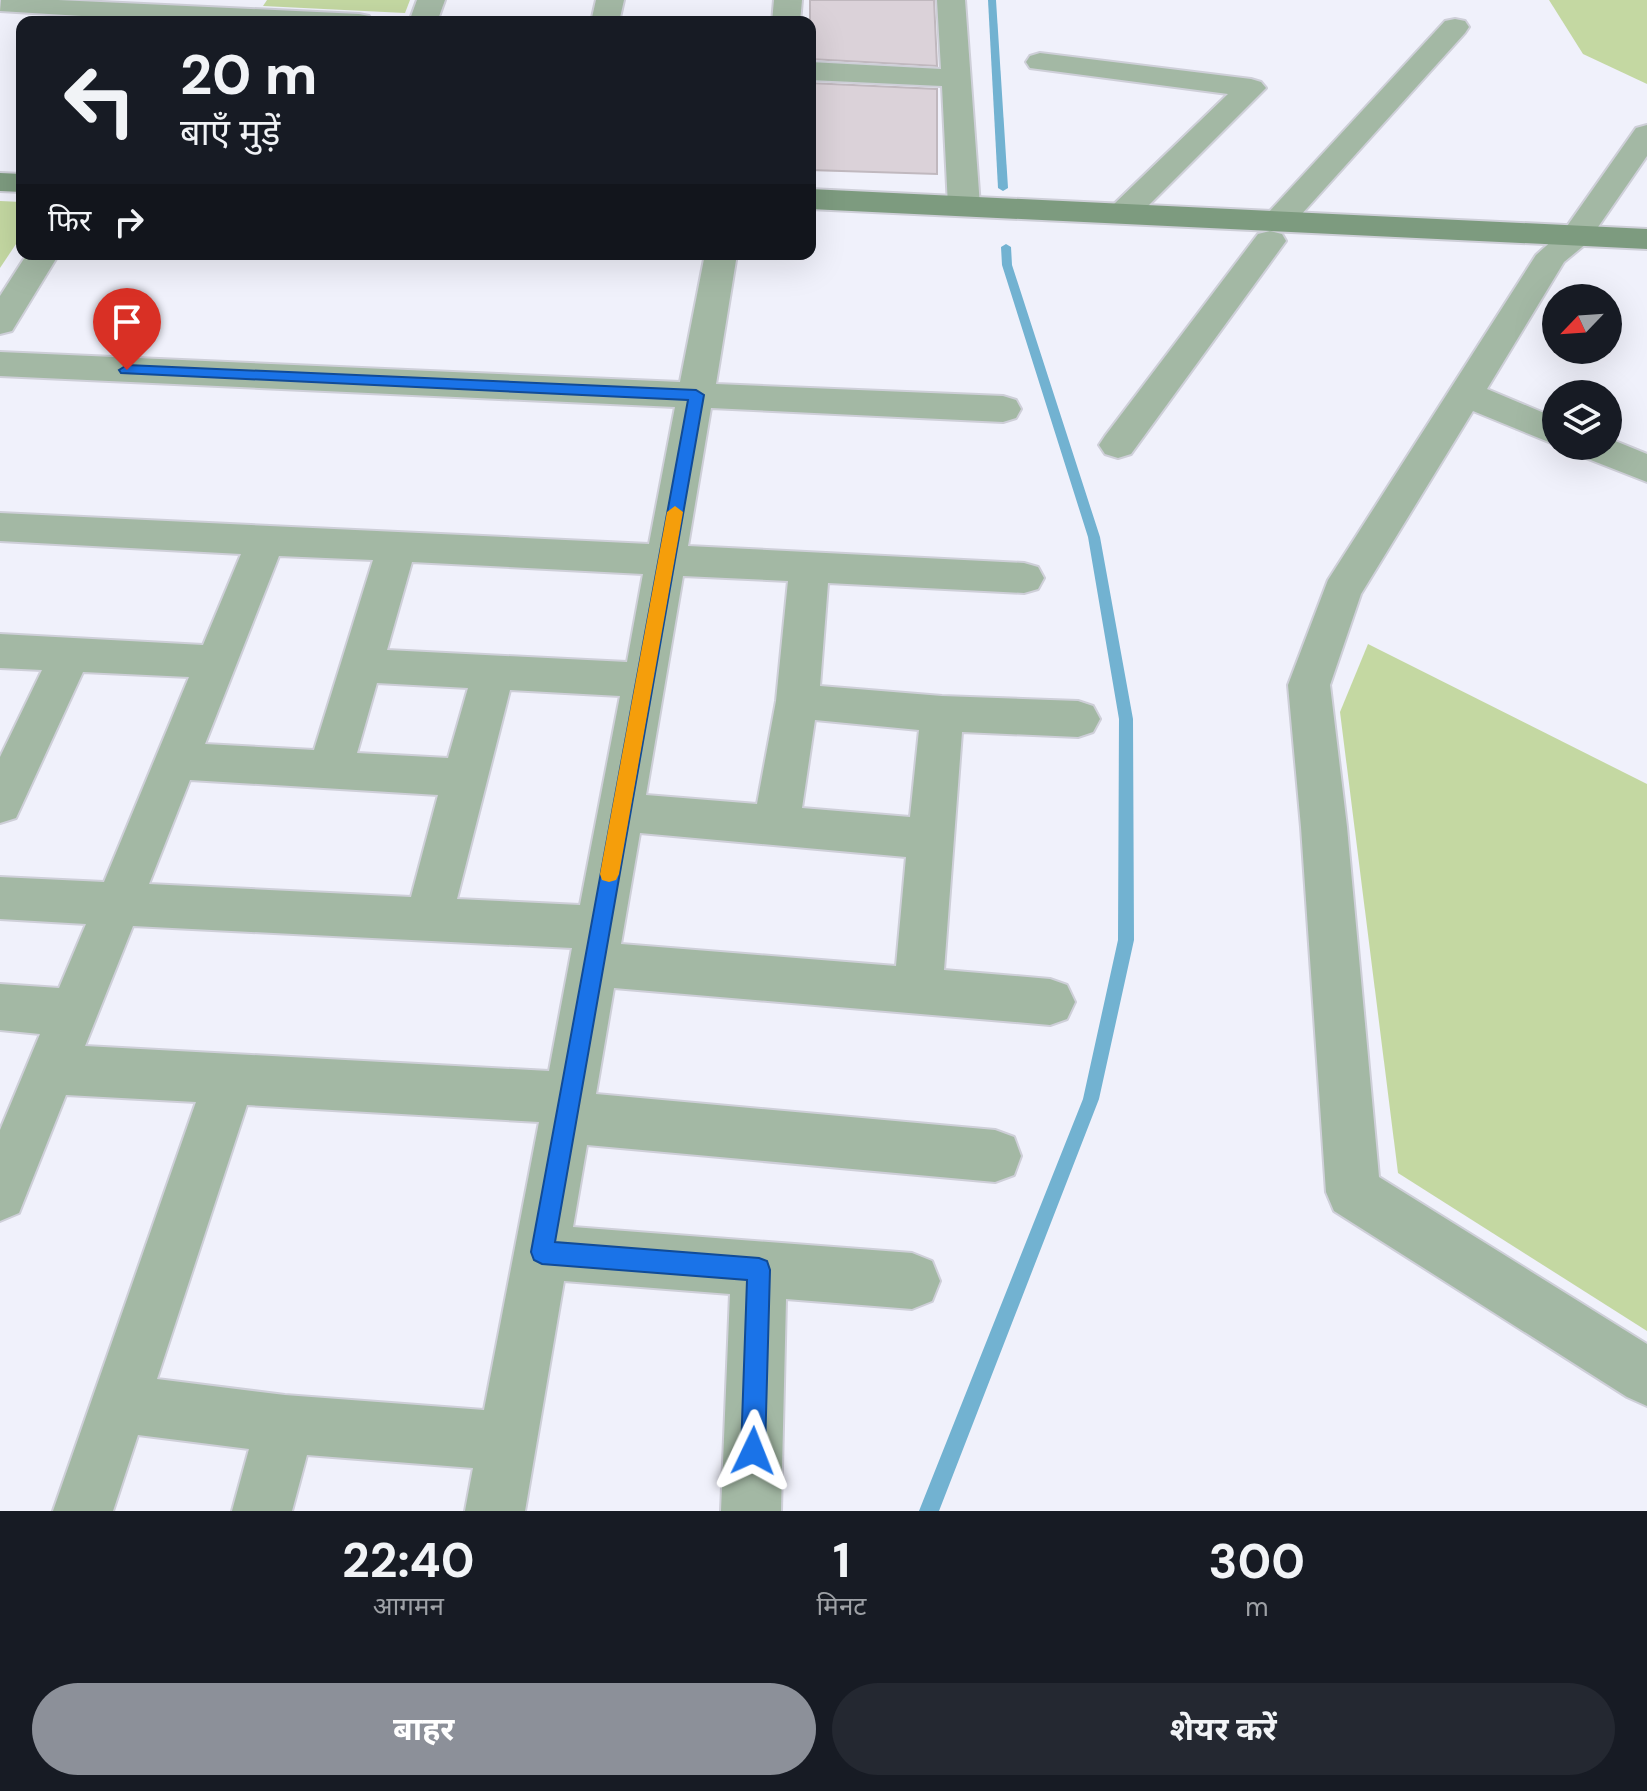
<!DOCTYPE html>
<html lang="hi">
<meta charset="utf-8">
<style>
:root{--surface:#171b24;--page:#242831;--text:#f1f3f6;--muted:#9ea1a6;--accent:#8c9099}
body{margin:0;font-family:"DM Sans","Noto Sans Devanagari",sans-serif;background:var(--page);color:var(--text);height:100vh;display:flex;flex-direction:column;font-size:30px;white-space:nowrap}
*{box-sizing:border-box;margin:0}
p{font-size:26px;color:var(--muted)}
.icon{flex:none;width:44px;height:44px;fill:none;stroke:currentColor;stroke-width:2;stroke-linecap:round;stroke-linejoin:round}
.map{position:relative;height:1511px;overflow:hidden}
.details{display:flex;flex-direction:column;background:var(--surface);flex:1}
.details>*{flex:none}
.guide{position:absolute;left:16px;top:16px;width:800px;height:244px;border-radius:16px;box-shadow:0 8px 32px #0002;background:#171b24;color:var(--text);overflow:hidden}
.needle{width:52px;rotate:245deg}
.buttons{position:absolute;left:1542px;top:284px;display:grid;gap:16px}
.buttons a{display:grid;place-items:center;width:80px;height:80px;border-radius:50%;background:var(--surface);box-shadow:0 8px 32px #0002;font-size:40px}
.pin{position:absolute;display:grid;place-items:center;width:68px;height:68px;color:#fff;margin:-82px -34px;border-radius:50% 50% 50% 0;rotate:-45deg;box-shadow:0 0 8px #0007}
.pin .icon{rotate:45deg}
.me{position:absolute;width:88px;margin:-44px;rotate:2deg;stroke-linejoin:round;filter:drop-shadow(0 0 6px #0008)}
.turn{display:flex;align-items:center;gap:28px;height:168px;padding:0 32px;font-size:36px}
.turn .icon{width:104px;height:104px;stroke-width:2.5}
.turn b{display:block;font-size:56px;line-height:68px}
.then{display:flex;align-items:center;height:76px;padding:0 32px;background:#0003;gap:16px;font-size:30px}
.eta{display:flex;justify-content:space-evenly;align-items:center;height:136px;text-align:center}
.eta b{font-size:48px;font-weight:700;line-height:56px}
.action{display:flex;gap:16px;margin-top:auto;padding:16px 32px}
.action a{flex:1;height:92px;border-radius:48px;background:var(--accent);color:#fff;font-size:32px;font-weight:700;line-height:92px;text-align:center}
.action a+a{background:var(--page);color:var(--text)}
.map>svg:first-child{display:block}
</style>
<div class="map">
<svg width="1647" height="1511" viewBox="0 0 1647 1511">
<rect width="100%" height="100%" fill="#f0f1fb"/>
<!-- green -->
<g fill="#c4d8a2">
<path d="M267,0H410L405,13L263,6Z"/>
<path d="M1549,0H1647V84L1583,54Z"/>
<path d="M0,201L22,202V235L0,268Z"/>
<path d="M1368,644L1647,784V1331L1398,1173L1340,712Z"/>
</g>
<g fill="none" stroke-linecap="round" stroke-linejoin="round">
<!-- stream -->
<g fill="#72b2d1" fill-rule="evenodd">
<path d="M988,0H996L1008,188L1003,191L998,188Z"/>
<path d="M1006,244L1011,247L1012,265L1100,537L1133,719L1134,940L1099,1099L939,1511H919L1083,1099L1118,940L1119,719L1088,537L1002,265L1001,247Z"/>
</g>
</g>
<!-- building -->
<g fill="#dbd2d9" stroke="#c0b8be" stroke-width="2">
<path d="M810,0H934L937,66L810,59Z"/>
<path d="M810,83L937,89V174L810,170Z"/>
</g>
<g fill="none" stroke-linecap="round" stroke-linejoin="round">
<!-- street casing -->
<g stroke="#cecfd8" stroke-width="4">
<g id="street">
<path d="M58,0L359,14L369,16L373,22H179L0,11L1,0Z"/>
<path d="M417,0H445L437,22H409Z"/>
<path d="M596,0H624L619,22H591Z"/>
<path d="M774,0H802L800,22H772Z"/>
<path d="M937,0H965L980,206L975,213L964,216L953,213L948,206L942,86L810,80V62L941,69Z"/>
<path d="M1455,19L1465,21L1469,27L1465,33L1290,227L1279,230L1268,227L1263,220L1268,213L1445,21Z"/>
<path d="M1040,53L1251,79L1261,82L1266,88L1134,220L1123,223L1112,220L1107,213L1112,206L1228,94L1030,68L1026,62L1030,56Z"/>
<path d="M1647,125V156L1587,243L1564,262L1487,389L1556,418V445L1473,411L1361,594L1330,685L1347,827L1379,1177L1647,1344V1406L1627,1397L1334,1211L1326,1192L1301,827L1288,685L1328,580L1536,255L1565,229L1636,128Z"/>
<path d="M1270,231L1282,234L1286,241L1131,454L1118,458L1105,454L1099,445L1105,436L1258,234Z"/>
<path d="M27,254H59L12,331L0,334V296Z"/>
<path d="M705,254H737L716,384L1003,396L1016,400L1021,409L1016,418L1003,422L711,408L688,546L1024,563L1038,567L1044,578L1038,589L1024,593L828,583L820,686L942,696L1078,701L1093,706L1100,719L1093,732L1078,737L962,732L944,970L1050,979L1067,985L1075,1002L1067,1019L1050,1025L614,988L596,1094L995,1130L1014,1137L1021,1156L1014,1175L995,1182L587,1145L573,1227L912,1253L932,1261L940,1281L932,1301L912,1309L786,1299L781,1511H721L730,1294L564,1281L525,1511H465L473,1468L307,1455L292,1511H232L249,1449L138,1435L113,1511H53L196,1102L66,1095L19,1213L0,1221V1130L40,1034L0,1030V984L59,988L86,924L0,919V877L104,882L189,677L83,672L16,818L0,823V757L42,670L0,668V634L203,645L241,554L0,541V513L649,544L675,407L0,376V352L680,382ZM279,556L373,560L314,750L205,744ZM412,562L643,574L627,662L387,650ZM683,576L788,581L776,701L757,804L646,795ZM377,683L468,688L448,758L357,753ZM510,690L620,696L580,905L457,899ZM815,720L919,730L910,817L802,808ZM190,780L438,795L411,897L149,884ZM640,833L906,857L896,966L621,944ZM133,926L572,948L549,1071L85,1046ZM247,1105L539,1122L484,1410L285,1395L157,1379Z"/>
<path d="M1608,438L1647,454V482L1578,455L1572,446H1608Z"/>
</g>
</g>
<!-- secondary casing -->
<g stroke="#cecfd8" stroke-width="4">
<g id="secondary">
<path d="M0,173L22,174V192L0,191Z"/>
<path d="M810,189L1647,229V249L810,209Z"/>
</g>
</g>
<!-- street -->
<use href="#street" fill="#a3b8a4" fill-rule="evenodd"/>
<!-- secondary -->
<use href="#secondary" fill="#7d9b7f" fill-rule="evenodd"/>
</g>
<!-- route -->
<path fill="#1a73e8" stroke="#114b97" stroke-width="2" d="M127,365L696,390L704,395L555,1242L759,1258L767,1261L770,1270L765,1451L762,1459L753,1463L744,1459L741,1451L747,1280L542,1264L534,1260L531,1252L688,400L121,373L119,370Z"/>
<!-- slow -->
<path fill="#f59e0b" d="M675,506L683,512L619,874L616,880L609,882L602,880L600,874L667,512Z"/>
</svg>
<div class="buttons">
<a><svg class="needle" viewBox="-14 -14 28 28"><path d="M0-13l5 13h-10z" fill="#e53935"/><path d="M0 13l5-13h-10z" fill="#9ea1a6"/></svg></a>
<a><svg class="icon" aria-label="layers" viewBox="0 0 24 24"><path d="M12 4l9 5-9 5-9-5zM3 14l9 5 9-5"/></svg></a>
</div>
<div class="pin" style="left:127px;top:370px;background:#d93025"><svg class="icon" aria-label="arrive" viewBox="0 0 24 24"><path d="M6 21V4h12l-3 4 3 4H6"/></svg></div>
<svg class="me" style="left:753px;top:1451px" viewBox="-20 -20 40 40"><path d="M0-17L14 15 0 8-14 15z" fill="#1a73e8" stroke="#fff" stroke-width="4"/></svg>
<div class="guide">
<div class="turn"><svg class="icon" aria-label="left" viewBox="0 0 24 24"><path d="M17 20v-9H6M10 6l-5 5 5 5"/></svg><div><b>20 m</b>बाएँ मुड़ें</div></div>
<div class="then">फिर<svg class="icon" aria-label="right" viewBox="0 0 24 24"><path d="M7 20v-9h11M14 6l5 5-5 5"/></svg></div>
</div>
</div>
<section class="details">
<div class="eta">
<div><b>22:40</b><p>आगमन</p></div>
<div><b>1</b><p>मिनट</p></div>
<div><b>300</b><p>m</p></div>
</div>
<div class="action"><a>बाहर</a><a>शेयर करें</a></div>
</section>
